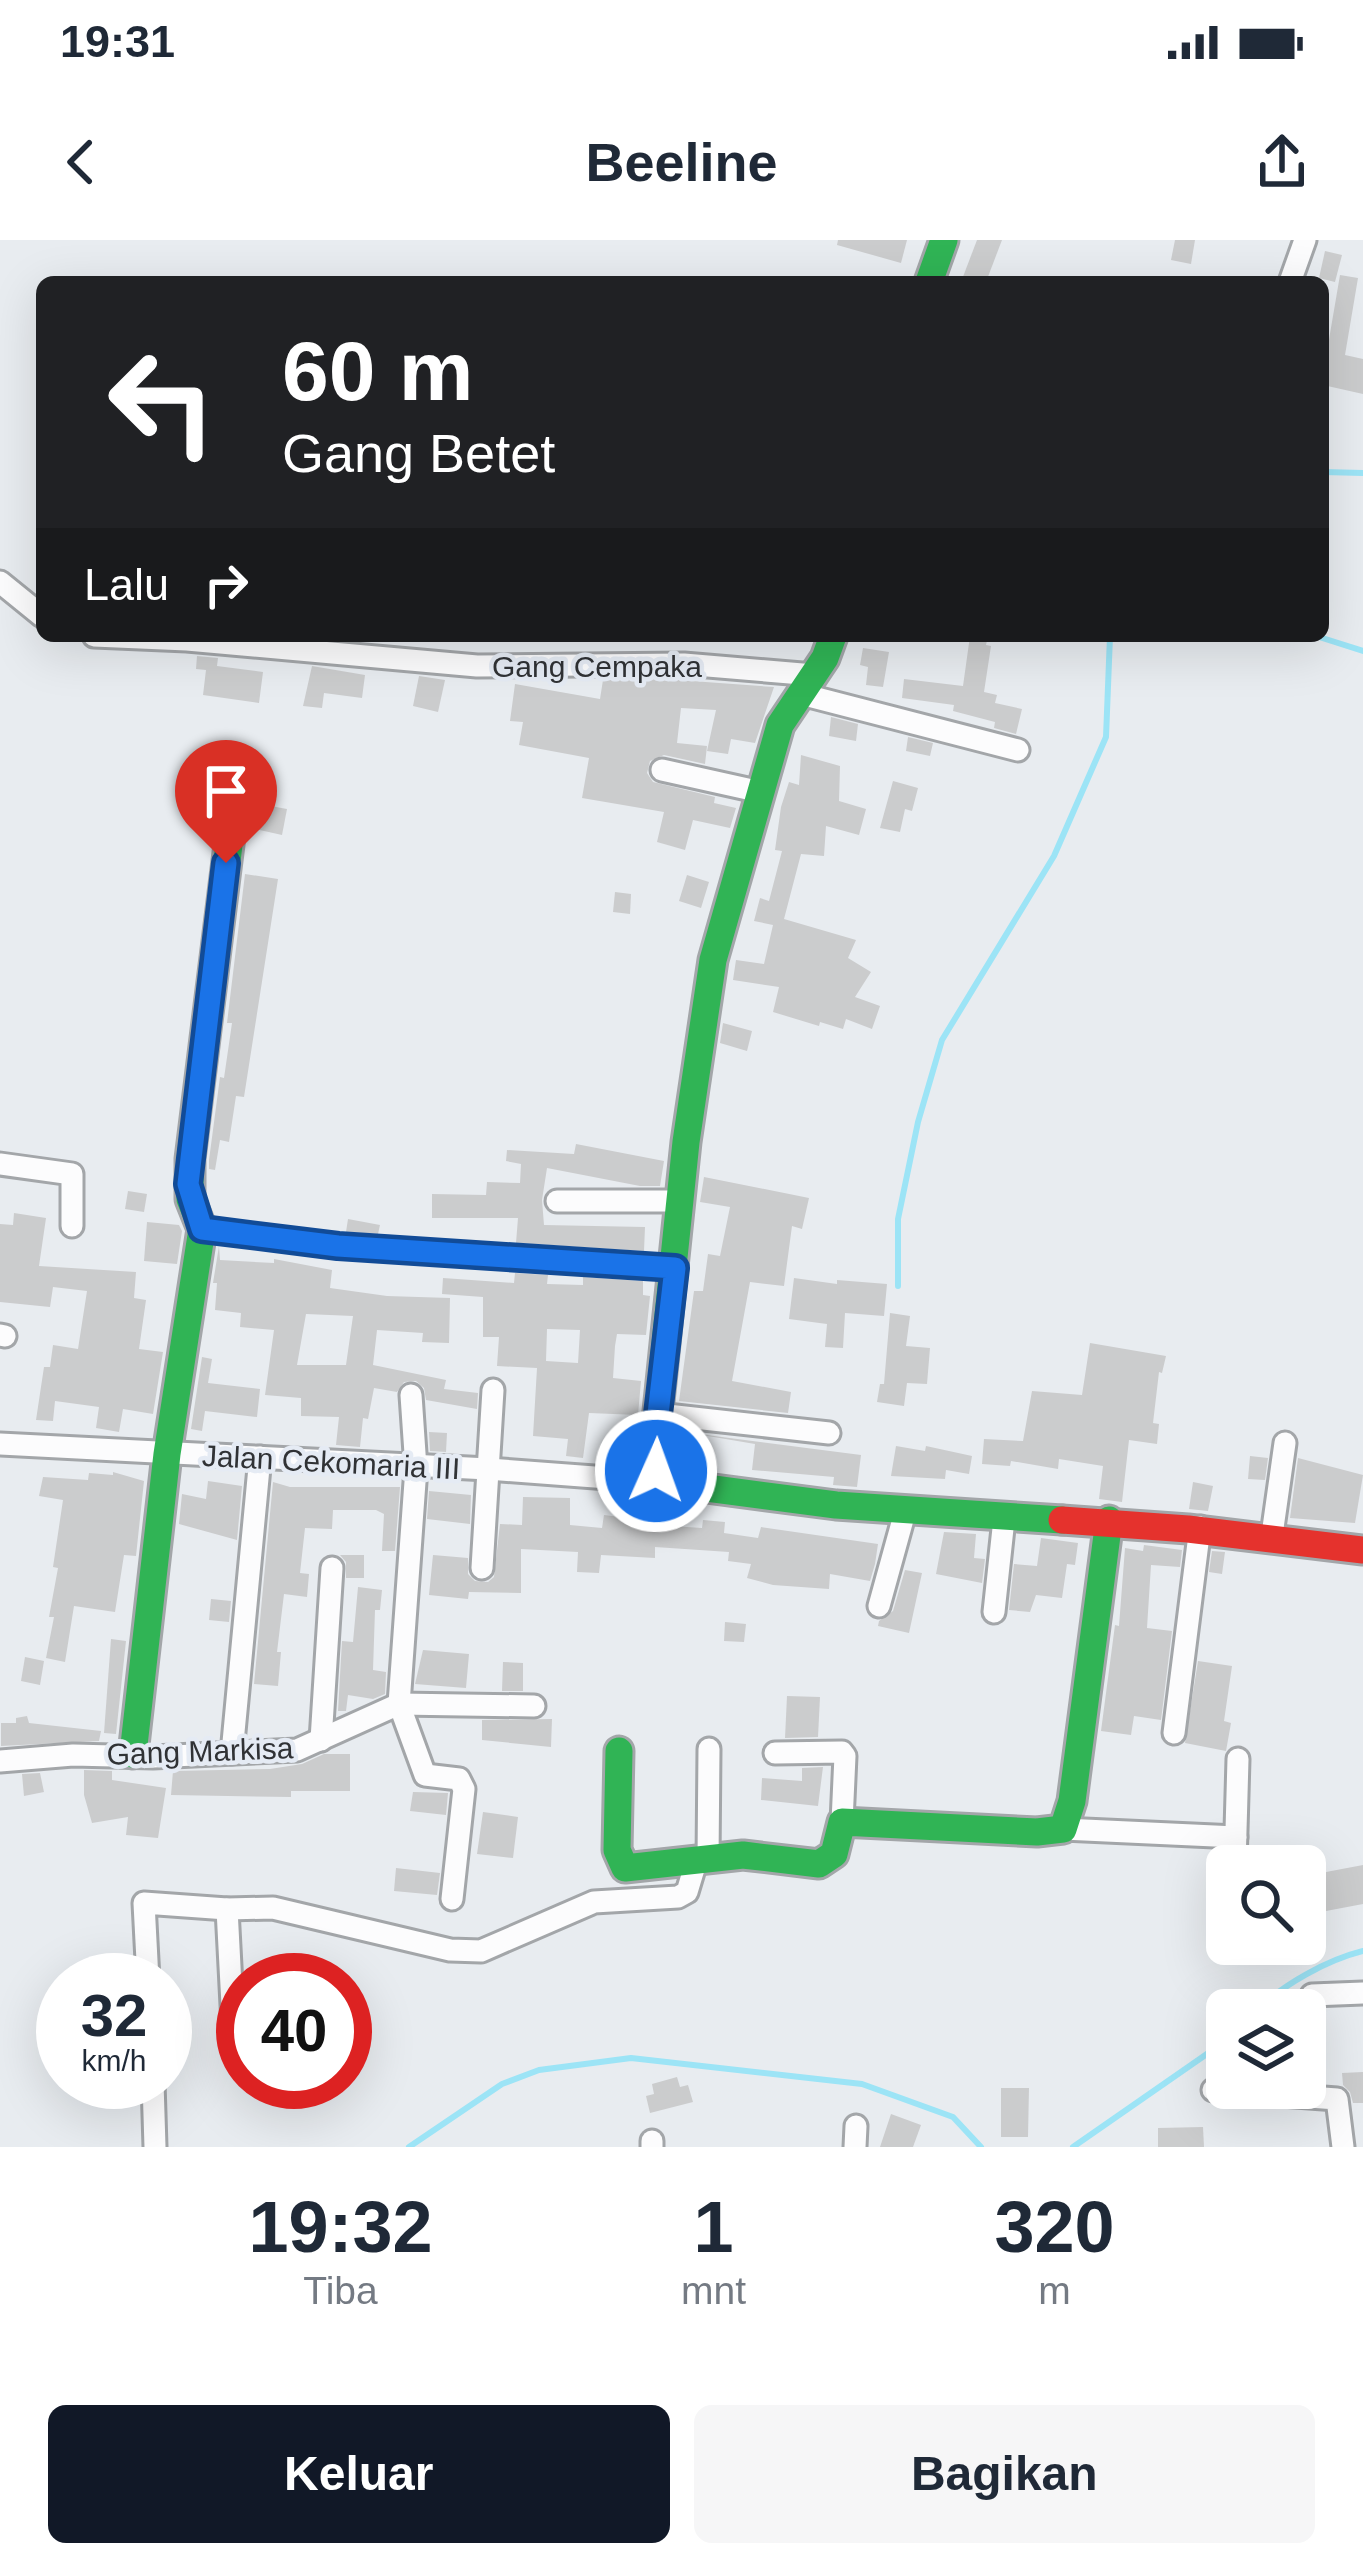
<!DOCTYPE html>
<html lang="id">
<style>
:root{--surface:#fff;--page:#f6f6f7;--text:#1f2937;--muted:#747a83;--accent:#111827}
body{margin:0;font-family:Helvetica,sans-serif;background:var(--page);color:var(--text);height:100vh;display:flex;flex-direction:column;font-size:45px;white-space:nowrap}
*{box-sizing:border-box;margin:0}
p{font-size:39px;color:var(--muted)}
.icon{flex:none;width:66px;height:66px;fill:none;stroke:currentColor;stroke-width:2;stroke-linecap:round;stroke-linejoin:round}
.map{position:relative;height:1907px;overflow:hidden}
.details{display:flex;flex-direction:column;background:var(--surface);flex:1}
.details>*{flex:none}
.hud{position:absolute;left:36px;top:36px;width:1293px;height:366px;border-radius:18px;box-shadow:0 12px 48px #0002;background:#202124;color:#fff;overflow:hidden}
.buttons{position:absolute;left:1206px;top:1605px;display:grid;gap:24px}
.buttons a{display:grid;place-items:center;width:120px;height:120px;border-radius:18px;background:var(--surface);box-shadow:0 12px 48px #0002;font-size:60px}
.speed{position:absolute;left:36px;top:1713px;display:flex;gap:24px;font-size:60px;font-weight:700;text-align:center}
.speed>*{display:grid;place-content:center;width:156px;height:156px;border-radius:50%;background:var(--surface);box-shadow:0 12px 48px #0002;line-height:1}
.speed small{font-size:30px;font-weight:400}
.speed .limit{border:18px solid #d22;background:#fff;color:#111}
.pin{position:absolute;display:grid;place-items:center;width:102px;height:102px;color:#fff;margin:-123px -51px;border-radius:50% 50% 50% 0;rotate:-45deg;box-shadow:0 0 12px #0007}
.pin .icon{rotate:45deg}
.me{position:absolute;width:132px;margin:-66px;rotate:2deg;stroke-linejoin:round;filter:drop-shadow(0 0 9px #0008)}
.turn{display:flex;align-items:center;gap:42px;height:252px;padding:0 48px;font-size:54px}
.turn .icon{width:156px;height:156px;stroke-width:2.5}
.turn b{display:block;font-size:84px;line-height:102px}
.then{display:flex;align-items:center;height:114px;padding:0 48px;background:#0003;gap:24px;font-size:45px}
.eta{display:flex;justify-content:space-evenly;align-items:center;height:204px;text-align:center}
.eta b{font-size:72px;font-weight:800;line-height:84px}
.primary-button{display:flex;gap:24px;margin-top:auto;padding:24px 48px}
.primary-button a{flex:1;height:138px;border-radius:18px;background:var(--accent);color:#fff;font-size:48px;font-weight:800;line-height:138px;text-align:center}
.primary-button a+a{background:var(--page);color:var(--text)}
.status{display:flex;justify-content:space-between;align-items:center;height:84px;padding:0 60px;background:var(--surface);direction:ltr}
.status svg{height:33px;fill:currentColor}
header{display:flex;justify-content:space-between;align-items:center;height:156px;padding:0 48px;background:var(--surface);font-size:54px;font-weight:800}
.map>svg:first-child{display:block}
</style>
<div class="status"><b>19:31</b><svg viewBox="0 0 49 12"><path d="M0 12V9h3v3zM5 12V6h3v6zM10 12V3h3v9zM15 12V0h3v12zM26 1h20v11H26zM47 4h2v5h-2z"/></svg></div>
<header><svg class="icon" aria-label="back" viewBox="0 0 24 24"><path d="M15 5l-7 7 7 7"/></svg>Beeline<svg class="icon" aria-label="share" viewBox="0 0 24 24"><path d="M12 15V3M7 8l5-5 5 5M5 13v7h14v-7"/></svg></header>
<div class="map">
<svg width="1363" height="1907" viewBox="0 0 1363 1907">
<rect width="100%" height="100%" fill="#e8ecf0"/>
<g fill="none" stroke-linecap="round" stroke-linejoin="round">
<!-- stream -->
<g stroke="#9ce4f6" stroke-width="6">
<path d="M1323,232L1363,233"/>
<path d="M1316,396L1363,411"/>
<path d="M898,1046V979L918,882L942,800L1054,616L1106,497L1110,396"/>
<path d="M1257,1770C1284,1744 1327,1720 1363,1711"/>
<path d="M409,1907L502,1844L539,1830L631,1818L862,1844L953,1877L981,1907"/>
<path d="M1073,1907L1227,1800"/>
</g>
</g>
<!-- building -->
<g fill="#cbcccd" fill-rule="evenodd">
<path d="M838,0H907L901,23L837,5Z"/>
<path d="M977,0H1002L986,42H961Z"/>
<path d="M1175,0H1195L1191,24L1171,20Z"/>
<path d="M1325,11L1342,15L1335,42L1319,38Z"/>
<path d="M1340,35L1358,38L1345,115L1363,119V154L1323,145V116L1326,117Z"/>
<path d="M970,396H988L986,405L991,406L984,452L997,455L995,463L1022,469L1016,494L994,488L995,482L953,471L954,465L902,458L904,439L963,446Z"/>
<path d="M863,408L889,412L883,447L866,445L868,427L860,425Z"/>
<path d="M197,416L218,418L217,426L263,432L259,463L203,455L206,430L196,429Z"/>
<path d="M312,426L365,435L362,458L324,453L322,468L303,466Z"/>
<path d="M419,436L445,440L438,472L413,466Z"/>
<path d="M664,439L774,447L755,503L731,499L728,514L707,511L716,470L681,468L677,503L707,506L705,524L664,515L650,521L647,533L653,542L715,557L714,563L736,568L730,588L693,580L685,610L657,602L664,572L582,558L589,518L519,505L523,482L510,481L515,444L600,459L603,440Z"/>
<path d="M831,477L858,484L856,501L829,496Z"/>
<path d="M908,497L933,503L930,516L906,511Z"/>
<path d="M801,515L840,526L839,561L866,569L859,595L826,586L824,616L801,614L784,679L856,700L848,718L871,732L855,757L880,766L872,789L846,779L843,789L820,782L819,786L773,772L779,747L733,740L736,720L764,724L773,685L754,681L760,658L769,661L782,611L775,610L781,567L789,542L799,545Z"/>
<path d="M893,541L918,548L912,571L905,569L900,592L880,588Z"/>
<path d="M254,563L287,569L282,595L251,588Z"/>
<path d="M245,634L278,639L244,857L236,856L229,902L220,900L215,930L209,929V920L220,837L224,838L232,783H227Z"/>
<path d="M687,635L709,642L701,668L679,661Z"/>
<path d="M615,652L631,654L630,674L613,672Z"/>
<path d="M723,783L752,791L747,811L720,803Z"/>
<path d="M576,904L664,921L660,946H640L547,928L542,960L544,985L645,987L644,1011L516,1003L518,978H432V954L486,955L487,942L520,943L521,924L506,921L507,910L574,914Z"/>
<path d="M704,937L809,958L802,989L792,986L784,1046L750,1042L732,1141L791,1152L788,1173L679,1161L694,1051H703L708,1014L720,1016L730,967L700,962Z"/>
<path d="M128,951L147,954L144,972L125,969Z"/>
<path d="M14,973L46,978L39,1026L136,1032L134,1058L146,1060L139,1109L163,1112L153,1174L123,1169L119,1192L96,1188L99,1167L55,1161L53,1181L36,1180L44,1127H50L53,1105L78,1109L87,1051L53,1047L50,1067L0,1062V984L13,985Z"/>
<path d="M348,979L380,985L378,994L346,992Z"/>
<path d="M147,982L179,985L182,991L177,1024L144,1021Z"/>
<path d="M219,1006L220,1020L274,1023V1019L332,1030L330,1048L387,1056L450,1058L449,1103L422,1102L423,1093L377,1090L373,1125L446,1140L444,1149L478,1153L477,1169L426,1160L424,1148L416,1141L404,1142L397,1152L374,1148L368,1179L363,1178L360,1207L336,1205L339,1177L301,1176V1158L265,1155L274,1090L240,1087L241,1073L215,1070L217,1043H213ZM306,1074L353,1076L346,1125H297Z"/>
<path d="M515,1033L548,1035L547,1044L583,1045V1037L643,1041V1055L650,1056L646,1095L617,1094L615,1106L613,1138L641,1141L638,1175L589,1173L583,1218L566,1216L568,1199L533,1196L537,1128L497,1126L499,1097H483V1057L442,1054L443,1038L514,1043ZM547,1089L580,1090L578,1123L546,1121Z"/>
<path d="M794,1038L837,1044V1040L887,1044L884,1076L845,1073L843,1108L825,1107L827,1084L789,1079Z"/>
<path d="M890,1073L910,1076L906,1106L930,1108L927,1144L907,1143L904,1166L877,1162L880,1144H884Z"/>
<path d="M1090,1103L1166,1116L1162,1133L1159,1132L1153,1183L1159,1184L1157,1204L1129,1200L1122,1262L1099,1259L1103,1226L1059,1219L1058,1229L1011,1221L1010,1226L982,1224L984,1199L1023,1201L1032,1151L1082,1155Z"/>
<path d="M202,1117L212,1119L208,1143L260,1149L257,1177L205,1171L202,1191L191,1189Z"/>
<path d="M676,1191L861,1215L857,1247L833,1245L834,1237L752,1230L755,1204L696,1194L694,1219L676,1218Z"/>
<path d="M429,1192L447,1193L446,1212L430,1211Z"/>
<path d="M896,1206L925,1211L926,1206L972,1216L969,1234L946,1230L945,1239L891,1236Z"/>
<path d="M1250,1216L1268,1218L1265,1240L1248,1239Z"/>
<path d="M1298,1218L1363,1235L1355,1283L1290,1278Z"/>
<path d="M113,1232L144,1241L136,1316L124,1315L115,1372L74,1366L65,1422L46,1418L54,1377H49L58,1328L53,1327L63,1260L39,1256L43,1237L88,1240L89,1233L113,1235Z"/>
<path d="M208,1241L242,1246L237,1300L179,1284L182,1254L206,1259Z"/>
<path d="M273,1242L290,1247H400L395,1311H382L384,1274L376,1270H333L332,1289L305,1288L300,1333L309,1334L307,1357L284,1354L277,1412H281L278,1446L254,1444Z"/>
<path d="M1193,1242L1213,1246L1208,1271L1189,1269Z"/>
<path d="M429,1251L471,1255L470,1284L427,1279Z"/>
<path d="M523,1257L570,1258V1285L602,1288L604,1275L635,1279V1271L657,1273L656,1285L702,1288L703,1280L725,1282L724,1293L758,1298L761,1287L878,1304L875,1324L870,1341L830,1334L829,1349L773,1345L747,1338L751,1324L728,1321L729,1312L655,1307V1318L601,1315L599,1333L577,1332L578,1312L521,1309V1353L469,1352L468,1359L429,1355L433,1315L468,1318V1334L475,1341L488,1342L494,1337L500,1284L522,1285Z"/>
<path d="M944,1292L976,1294L974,1318L985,1319L982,1343L936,1334Z"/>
<path d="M1041,1298L1078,1303L1075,1325L1067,1324L1062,1358L1036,1355L1030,1372L1009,1370L1014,1324L1037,1326Z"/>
<path d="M1144,1305L1182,1310L1180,1327L1151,1325L1147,1388L1172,1391L1161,1480L1134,1476L1131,1495L1101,1491L1115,1385L1119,1386L1125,1308L1143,1311Z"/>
<path d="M1212,1311L1225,1312L1222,1334L1209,1332Z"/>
<path d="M340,1315H364V1338H346V1322Z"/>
<path d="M905,1330L922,1333L909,1393L878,1386L879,1381L893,1371Z"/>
<path d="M358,1347L382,1350L380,1370H375L373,1430L386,1432L385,1454L373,1459L348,1455L346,1471H338L342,1401L353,1402Z"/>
<path d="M211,1359L231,1361L229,1382L209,1380Z"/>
<path d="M725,1382L746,1384L744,1402L724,1401Z"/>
<path d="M111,1399L126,1401L116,1494L104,1493Z"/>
<path d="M423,1410L469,1414L466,1448L415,1444Z"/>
<path d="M25,1417L44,1421L40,1445L21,1441Z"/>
<path d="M1198,1421L1232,1426L1224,1481L1231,1483L1226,1511L1185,1503Z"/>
<path d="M503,1422L523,1423V1451H502Z"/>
<path d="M787,1456L820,1457L818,1497L785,1498Z"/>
<path d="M27,1476L29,1483L101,1491L99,1501L1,1506V1483H16V1478Z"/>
<path d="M552,1479L551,1507L482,1500V1480Z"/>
<path d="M324,1514H350V1551H291V1557L171,1555L173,1531L270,1529L302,1524Z"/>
<path d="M823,1527L818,1566L761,1560L762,1538L802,1541V1528Z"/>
<path d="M84,1530L112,1531V1540L166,1548L158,1598L126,1595L128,1577L92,1583L84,1555Z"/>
<path d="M40,1533L44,1552L24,1556L22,1534Z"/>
<path d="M413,1552L448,1553L446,1575L410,1571Z"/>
<path d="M483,1572L518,1577L513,1618L477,1614Z"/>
<path d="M1363,1625V1664L1305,1675V1636Z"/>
<path d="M396,1628L440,1633L437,1655L394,1651Z"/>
<path d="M1363,1832V1863H1353L1350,1852L1343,1845L1342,1833Z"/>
<path d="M677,1837L680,1847L688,1845L693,1862L650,1873L646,1856L654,1854L652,1844Z"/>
<path d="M1001,1848H1029L1028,1897H1001Z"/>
<path d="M891,1874L921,1885L913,1907H880Z"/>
<path d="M1203,1887L1204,1907H1158V1888Z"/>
</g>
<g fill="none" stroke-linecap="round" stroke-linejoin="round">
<!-- street casing -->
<g stroke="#a3a6a9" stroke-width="27">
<g id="street">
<path d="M1290,42L1305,0"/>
<path d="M0,342L42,376"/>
<path d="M94,396L187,400L477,426L684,424L814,435"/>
<path d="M801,454L1018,510"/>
<path d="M662,530L761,552"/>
<path d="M0,924L72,934V986"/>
<path d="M557,961H682"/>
<path d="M202,989L337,1006L675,1028"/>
<path d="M0,1095L5,1096"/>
<path d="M411,1155L416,1228L399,1464L425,1535L459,1539L464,1549L452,1659"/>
<path d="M658,1174L829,1193"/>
<path d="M0,1204L488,1229L661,1242"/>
<path d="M1272,1295L1285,1203"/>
<path d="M482,1328L493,1150"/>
<path d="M879,1366L905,1272"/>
<path d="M994,1372L1004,1279"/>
<path d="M1174,1493L1200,1287"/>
<path d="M321,1500L332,1328"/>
<path d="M232,1513L260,1217"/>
<path d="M775,1513L842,1512L845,1516L842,1582"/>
<path d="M0,1521L73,1515L153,1517L297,1510L399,1464L534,1466"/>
<path d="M1063,1589L1236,1597"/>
<path d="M708,1621L709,1509"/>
<path d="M1235,1626L1238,1519"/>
<path d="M227,1669L234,1803"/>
<path d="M148,1740L144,1663L227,1669L273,1668L450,1710L481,1711L594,1662L678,1657L687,1652L696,1622"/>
<path d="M1312,1755L1363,1753"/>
<path d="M153,1842L155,1907"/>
<path d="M1213,1850L1337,1859L1343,1907"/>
<path d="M652,1907V1901"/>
<path d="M855,1907L856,1886"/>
</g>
</g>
<!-- fast casing -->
<g stroke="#a3a6a9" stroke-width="33">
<g id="fast">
<path d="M929,42L944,0"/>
<path d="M833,396L825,418L780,485L713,720L686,902L655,1200L658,1237L661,1242L836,1265L1062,1280"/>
<path d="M619,1511L617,1610L625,1628L743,1615L819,1624L834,1614L842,1582L1037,1592L1063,1589L1072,1561L1109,1280"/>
<path d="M133,1514L167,1214L202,989L190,959V919L237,540"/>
</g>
</g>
<!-- jam casing -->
<g stroke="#a3a6a9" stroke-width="33">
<path id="jam" d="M1062,1280L1188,1289L1363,1310"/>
</g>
<!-- street -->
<use href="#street" stroke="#fcfcfd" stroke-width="21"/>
<!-- fast -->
<use href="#fast" stroke="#30b455" stroke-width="27"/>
<!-- jam -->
<use href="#jam" stroke="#e5322d" stroke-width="27"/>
</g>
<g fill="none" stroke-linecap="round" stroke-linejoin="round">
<!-- route casing -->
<g stroke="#114b97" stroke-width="30">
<path id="route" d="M226,623L188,944L202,989L338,1006L675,1028L655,1200L656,1231"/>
</g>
<!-- route -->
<use href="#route" stroke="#1a73e8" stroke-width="21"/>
</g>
<g text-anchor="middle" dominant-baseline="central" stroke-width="9" stroke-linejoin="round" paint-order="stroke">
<!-- street labels -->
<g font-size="30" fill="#303235" stroke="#e5ebf4">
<text x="597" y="426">Gang Cempaka</text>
<text transform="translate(331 1222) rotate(3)">Jalan Cekomaria III</text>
<text transform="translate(200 1511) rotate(-2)">Gang Markisa</text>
</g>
</g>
</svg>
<div class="buttons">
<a><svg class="icon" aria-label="search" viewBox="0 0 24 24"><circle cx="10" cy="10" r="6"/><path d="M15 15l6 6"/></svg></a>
<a><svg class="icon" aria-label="layers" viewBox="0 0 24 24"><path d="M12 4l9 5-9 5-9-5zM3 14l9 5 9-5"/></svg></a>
</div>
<div class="speed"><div>32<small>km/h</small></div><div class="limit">40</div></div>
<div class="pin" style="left:226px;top:623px;background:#d93025"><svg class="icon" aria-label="arrive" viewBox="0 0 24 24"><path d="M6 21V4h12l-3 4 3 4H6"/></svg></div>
<svg class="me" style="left:656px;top:1231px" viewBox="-20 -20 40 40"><circle r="17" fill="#1a73e8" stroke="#fff" stroke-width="3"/><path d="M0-11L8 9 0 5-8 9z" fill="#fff"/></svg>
<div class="hud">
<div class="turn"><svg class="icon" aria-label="left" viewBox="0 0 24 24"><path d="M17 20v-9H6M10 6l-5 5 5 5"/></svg><div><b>60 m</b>Gang Betet</div></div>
<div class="then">Lalu<svg class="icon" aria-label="right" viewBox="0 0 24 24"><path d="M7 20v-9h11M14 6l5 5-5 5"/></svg></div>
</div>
</div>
<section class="details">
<div class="eta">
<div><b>19:32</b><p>Tiba</p></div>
<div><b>1</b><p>mnt</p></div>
<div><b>320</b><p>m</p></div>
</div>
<div class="primary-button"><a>Keluar</a><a>Bagikan</a></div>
</section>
